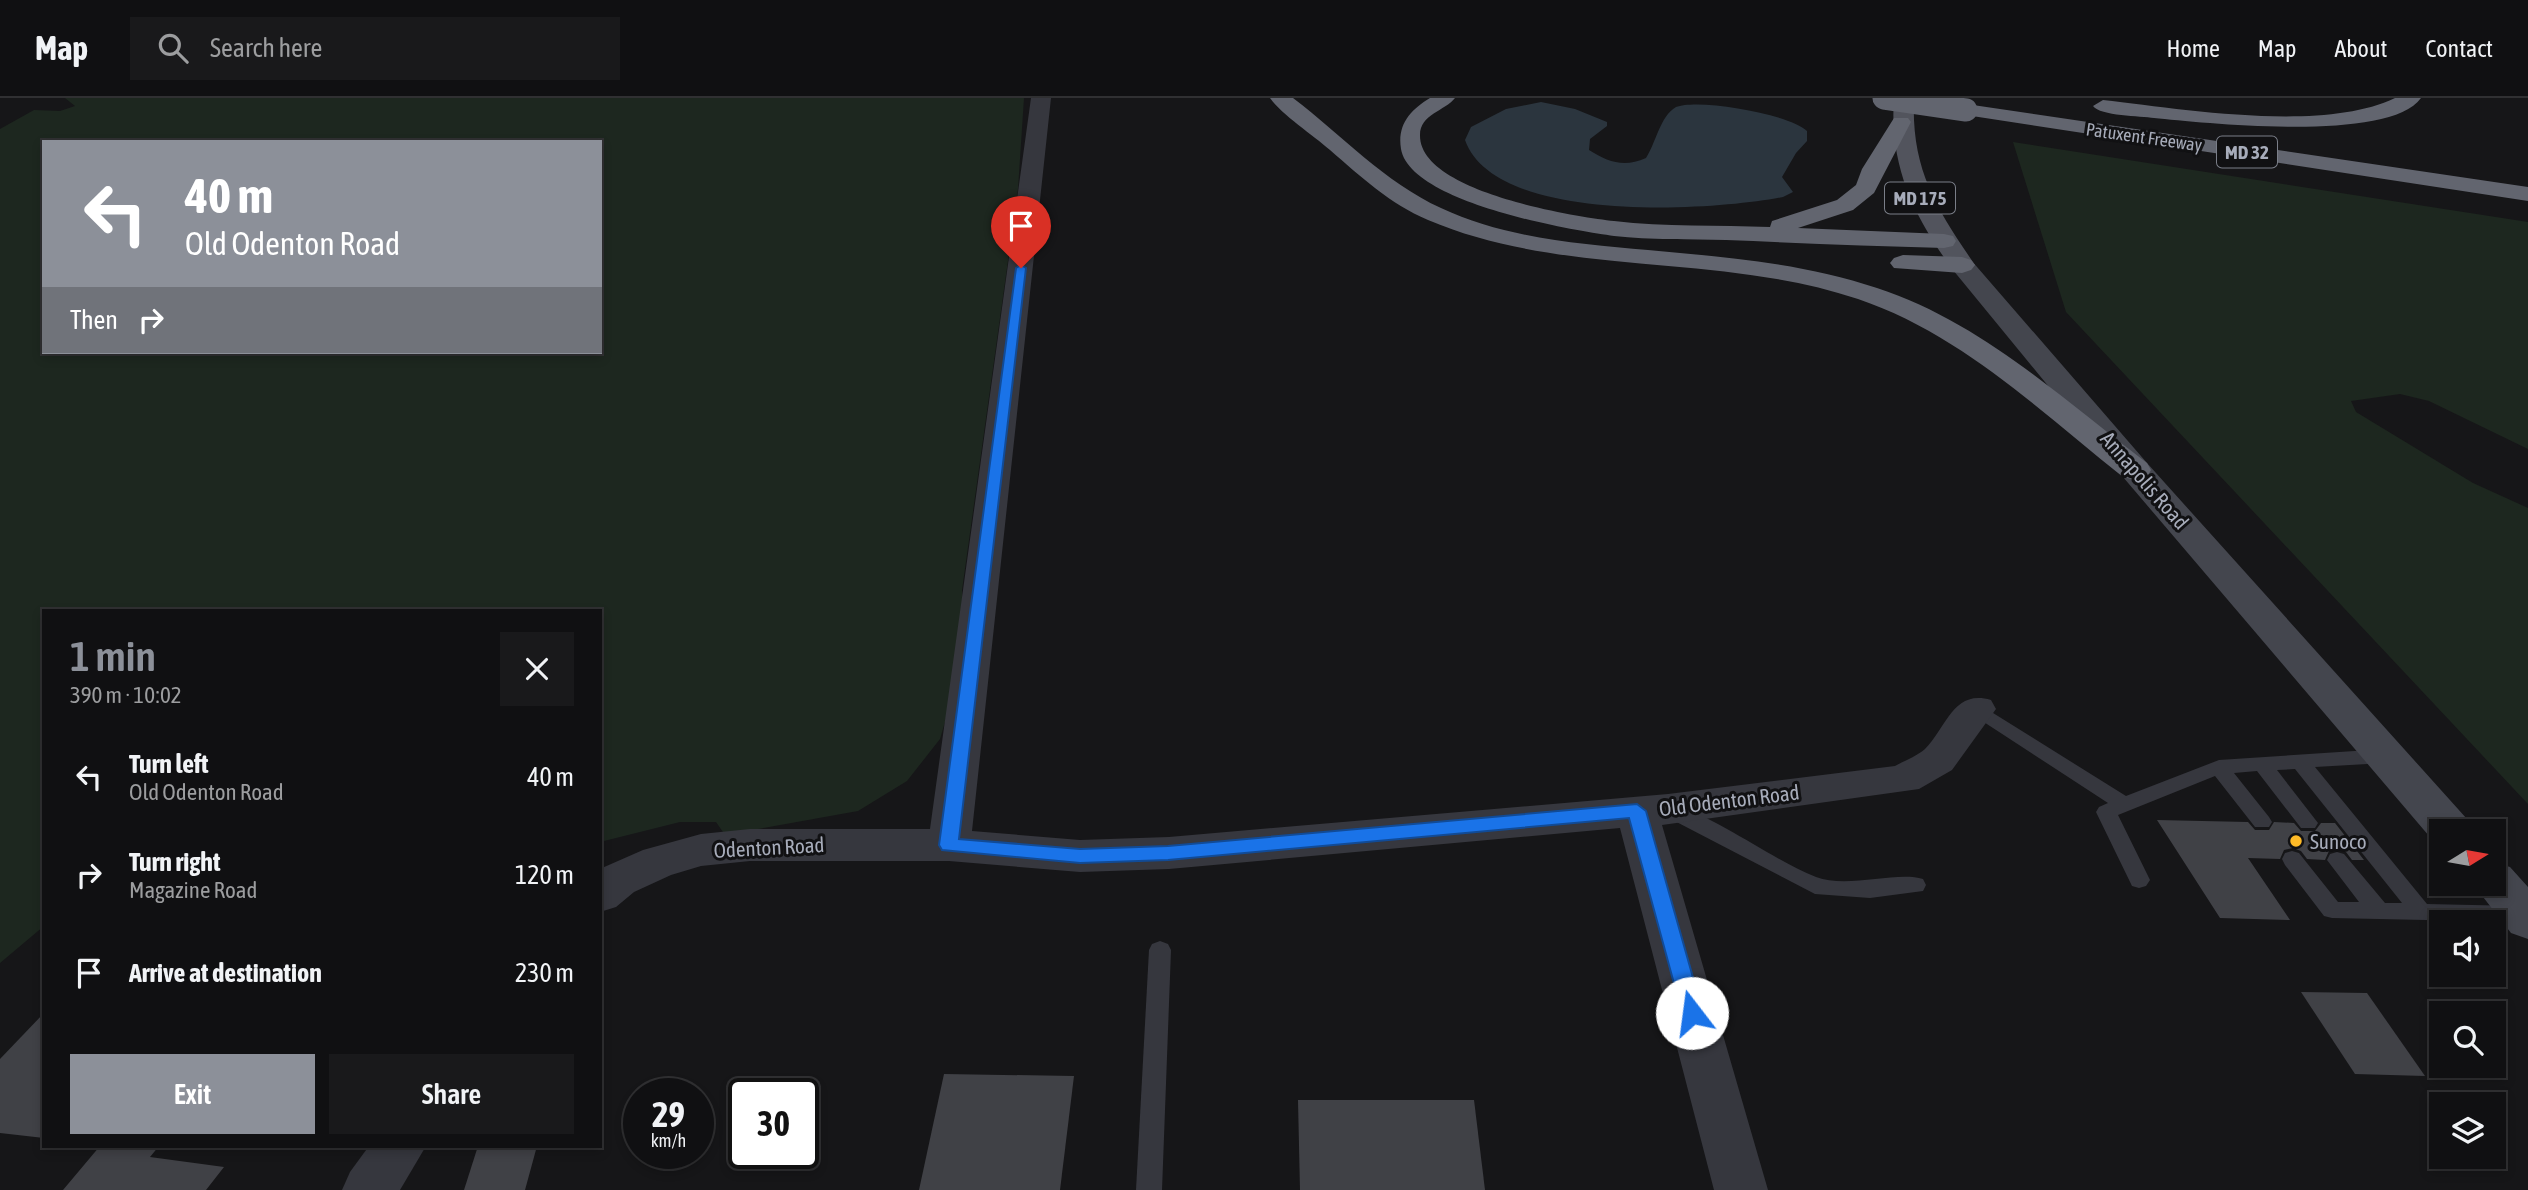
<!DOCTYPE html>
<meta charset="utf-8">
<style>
:root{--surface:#101012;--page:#19191b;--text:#f1f3f6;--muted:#9c9d9f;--line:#303032;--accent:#8c9099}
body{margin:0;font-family:"Asap Condensed",sans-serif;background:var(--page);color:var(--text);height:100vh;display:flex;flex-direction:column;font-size:26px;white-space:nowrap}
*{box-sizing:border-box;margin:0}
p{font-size:23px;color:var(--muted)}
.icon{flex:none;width:38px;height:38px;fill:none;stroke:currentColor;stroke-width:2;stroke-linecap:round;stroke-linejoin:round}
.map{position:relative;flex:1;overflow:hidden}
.side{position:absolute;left:42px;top:511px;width:560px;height:539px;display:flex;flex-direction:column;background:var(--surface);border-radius:0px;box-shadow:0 4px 10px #0003,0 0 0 2px var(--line)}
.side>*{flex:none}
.top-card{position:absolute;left:42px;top:42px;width:560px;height:214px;border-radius:0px;box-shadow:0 4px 10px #0003,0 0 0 2px var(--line);background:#8c9099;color:#fff;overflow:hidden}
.needle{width:46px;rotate:79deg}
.fabs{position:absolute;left:2429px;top:721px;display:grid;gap:14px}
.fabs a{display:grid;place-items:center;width:77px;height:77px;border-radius:0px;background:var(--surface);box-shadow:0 4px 10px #0003,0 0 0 2px var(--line);font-size:35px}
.speed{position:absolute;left:623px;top:980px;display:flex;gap:14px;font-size:35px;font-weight:700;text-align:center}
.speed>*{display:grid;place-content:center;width:91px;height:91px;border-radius:50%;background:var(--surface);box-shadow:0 4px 10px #0003,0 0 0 2px var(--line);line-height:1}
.speed small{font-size:18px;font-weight:400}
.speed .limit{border:4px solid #111;border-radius:10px;background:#fff;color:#111}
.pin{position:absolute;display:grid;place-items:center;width:60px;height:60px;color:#fff;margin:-72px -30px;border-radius:50% 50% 50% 0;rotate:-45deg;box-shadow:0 0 7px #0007}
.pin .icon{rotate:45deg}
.me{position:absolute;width:77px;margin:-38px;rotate:345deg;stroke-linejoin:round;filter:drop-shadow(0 0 5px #0008)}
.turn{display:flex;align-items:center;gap:24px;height:147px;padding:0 28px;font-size:32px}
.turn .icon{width:91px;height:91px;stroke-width:2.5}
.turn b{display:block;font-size:49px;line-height:60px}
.then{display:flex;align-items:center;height:66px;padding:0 28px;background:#0003;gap:14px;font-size:26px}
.round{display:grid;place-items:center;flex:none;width:74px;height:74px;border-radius:0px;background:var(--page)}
.summary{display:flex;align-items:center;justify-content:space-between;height:119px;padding:0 28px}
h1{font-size:42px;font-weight:600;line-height:52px;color:var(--accent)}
.action{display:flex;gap:14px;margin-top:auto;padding:14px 28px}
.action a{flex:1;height:80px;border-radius:0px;background:var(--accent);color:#fff;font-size:28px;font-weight:600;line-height:80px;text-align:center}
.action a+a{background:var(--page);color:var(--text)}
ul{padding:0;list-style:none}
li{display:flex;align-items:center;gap:21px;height:98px;padding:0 28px}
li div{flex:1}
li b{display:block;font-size:26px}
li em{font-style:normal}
header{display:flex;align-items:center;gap:42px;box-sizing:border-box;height:98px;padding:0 35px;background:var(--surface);border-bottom:2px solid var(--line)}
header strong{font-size:33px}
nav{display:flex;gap:38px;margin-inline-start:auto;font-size:24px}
.search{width:490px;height:63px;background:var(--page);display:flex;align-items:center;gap:18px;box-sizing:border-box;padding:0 24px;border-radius:0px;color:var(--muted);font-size:26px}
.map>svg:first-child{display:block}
</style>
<header>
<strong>Map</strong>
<div class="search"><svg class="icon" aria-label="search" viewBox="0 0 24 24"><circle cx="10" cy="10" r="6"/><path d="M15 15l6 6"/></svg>Search here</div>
<nav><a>Home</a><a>Map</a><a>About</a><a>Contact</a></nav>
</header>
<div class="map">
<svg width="2528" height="1092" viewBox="0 0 2528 1092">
<rect width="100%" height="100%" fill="#161618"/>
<!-- green -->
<g fill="#1d271f" fill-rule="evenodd">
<path d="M65,0H1024L1018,91L962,492L965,555L940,641L907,683L858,713L725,737L716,724H680L600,744V513H44V828L0,865V31L34,12L60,13L75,8ZM44,44H600V254H44Z"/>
<path d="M2013,44L2528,124V351L2429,303L2400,296L2351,303L2356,314L2473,385L2528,410V706L2066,214Z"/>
</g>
<!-- water -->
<path fill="#2b353e" d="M1541,4L1575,11L1607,24V28L1590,41L1589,52C1608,64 1624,70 1646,60C1656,45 1660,18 1676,9C1699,0 1789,16 1807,33V43L1796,55L1782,79L1793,94L1783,99C1713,113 1495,127 1465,42L1471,29L1506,11Z"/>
<!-- building -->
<g fill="#404146">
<path d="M2157,722L2248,724L2255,732H2269L2274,724L2294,725L2301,733H2315L2321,725H2335L2364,762H2352L2346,754L2338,751L2329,753L2325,762L2307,761L2301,753L2293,750L2284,752L2280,761L2248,760L2290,822L2220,820Z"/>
<path d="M2301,894L2367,895L2425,978L2355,976Z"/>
<path d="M44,915V1040L0,1035V961Z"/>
<path d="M944,976L1074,978L1060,1092H919Z"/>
<path d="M1298,1002H1474L1485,1092H1300Z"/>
<path d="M100,1048H159L150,1059L224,1069L206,1092H63Z"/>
<path d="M478,1048H537L525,1092H464Z"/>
</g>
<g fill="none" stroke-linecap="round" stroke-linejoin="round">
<!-- service -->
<g fill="#36373e" fill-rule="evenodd">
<path d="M1977,605L2126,698L2219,662L2385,651L2392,653L2395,658L2392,663L2385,665L2315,669L2427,806L2519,808L2527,810L2528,819L2519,824L2332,820L2324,818L2285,767L2282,761L2285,755L2292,753L2299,755L2338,804H2359L2327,762L2330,756L2337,754L2344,756L2385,805H2402L2295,671L2277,672L2318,725L2315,730H2301L2257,673L2234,675L2269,719L2272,724L2269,729H2255L2215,678L2118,717L2150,782L2146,788L2139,790L2132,788L2096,714L2099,709L2108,705L1970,615L1968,611L1970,607Z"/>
<path d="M1672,706C1719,720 1769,760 1816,779C1847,791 1896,773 1923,781L1926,787L1923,793L1870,800L1815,796L1665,718L1662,713L1665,708Z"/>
<path d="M1160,843L1168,846L1171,852L1162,1092H1136L1149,852L1152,846Z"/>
</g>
<!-- minor -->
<g fill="#36373e" fill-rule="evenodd">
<path d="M1031,0H1051L972,733L1080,742L1169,739L1668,696L1895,668C1904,663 1917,658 1925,651C1947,629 1953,591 1991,602L1996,611L1952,672L1919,691L1662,727L1768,1092H1714L1620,730L1169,771L1080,774L949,763H750L701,768L671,777L634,794L616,809L600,814L602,770L643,752L701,736L750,731H930Z"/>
<path d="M369,1048H426L400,1092H342L350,1074Z"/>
</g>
<!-- secondary -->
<g fill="#44464e" fill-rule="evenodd">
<path d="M1962,159L1971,162L2147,365L2467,721L2473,733H2441V746L2435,745L2123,379L1953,172L1949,167L1953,162Z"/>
<path d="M2494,764L2510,769L2528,789V841L2511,835L2473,786H2494Z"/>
</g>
<!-- primary -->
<path fill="#52545d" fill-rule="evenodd" d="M1894,0H1914C1911,71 1936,110 1975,167L1971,172H1953C1914,119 1889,68 1894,0Z"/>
<!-- motorway -->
<g fill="#62656f" fill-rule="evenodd">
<path d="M1270,0H1293C1342,37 1384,84 1441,110C1505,140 1579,146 1648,152C1725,159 1803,165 1877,190C1981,224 2061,300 2147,365L2151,372L2147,379L2135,382L2123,379C2040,313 1961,236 1858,201C1718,154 1565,180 1428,122C1390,106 1360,78 1330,52C1313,37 1282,17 1270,0Z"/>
<path d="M1430,0H1455C1445,13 1420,16 1420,37C1419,94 1572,118 1614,123C1665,129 1718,127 1770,129L1772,123L1837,102L1856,87L1862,71L1894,20H1908L1911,24L1874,95L1853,112L1798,130L1944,136L1953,138L1956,143L1953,148L1944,150C1871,148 1799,145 1726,142C1689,141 1651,142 1614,138C1568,132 1410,104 1401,51C1397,27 1410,12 1430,0Z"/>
<path d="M2395,0H2421C2389,45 2206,25 2154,20C2141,18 2100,18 2093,8L2103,2C2182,11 2323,35 2395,0Z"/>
<path d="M1966,6L2528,89V103L1959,16L1956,12L1959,8Z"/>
<path d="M1903,157L1962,159L1971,162L1975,167L1971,172L1962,175L1894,170L1890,165L1894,160Z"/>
</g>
<!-- motorway-bridge -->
<path stroke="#62656f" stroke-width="23" d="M1884,0L1966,12"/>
</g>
<!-- route -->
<path fill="#1a73e8" stroke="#114b97" stroke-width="2" d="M1021,167L1026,170L959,741L1080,751L1168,748L1637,706L1646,713L1703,915L1700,921L1692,924L1685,921L1682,915L1629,720L1168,762L1080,765L942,752L939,747L1016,170Z"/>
<!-- markers -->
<circle fill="#ffbb27" stroke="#111113" stroke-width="2.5" cx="2296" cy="743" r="7"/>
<g text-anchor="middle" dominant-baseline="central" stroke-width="6" stroke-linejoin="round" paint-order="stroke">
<!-- far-street labels -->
<g font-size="18" fill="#a7acba" stroke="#111113">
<text transform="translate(2144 39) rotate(8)">Patuxent Freeway</text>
</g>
<!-- shield labels -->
<g fill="#111113" stroke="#7a7e88" stroke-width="2">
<rect x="2217" y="38.5" width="60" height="31" rx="5"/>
<rect x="1885" y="84.5" width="70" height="31" rx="5"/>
</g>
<g font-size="19" font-weight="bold" fill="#a7acba">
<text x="2247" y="54">MD 32</text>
<text x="1920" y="100">MD 175</text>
</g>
<!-- street labels -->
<g font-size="21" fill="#a7acba" stroke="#111113">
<text transform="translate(2145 382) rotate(49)">Annapolis Road</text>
<text transform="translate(1729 702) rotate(-7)">Old Odenton Road</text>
<text transform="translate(769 749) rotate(-3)">Odenton Road</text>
</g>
<!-- poi labels -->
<g font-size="21" fill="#a7acba" stroke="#111113" text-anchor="start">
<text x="2310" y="743">Sunoco</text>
</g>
</g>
</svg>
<div class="fabs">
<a><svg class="needle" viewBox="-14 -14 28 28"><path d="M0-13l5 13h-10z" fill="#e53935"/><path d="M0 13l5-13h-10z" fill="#9c9d9f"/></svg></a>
<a><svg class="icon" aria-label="sound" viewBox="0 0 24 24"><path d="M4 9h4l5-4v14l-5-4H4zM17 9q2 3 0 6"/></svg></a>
<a><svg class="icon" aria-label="search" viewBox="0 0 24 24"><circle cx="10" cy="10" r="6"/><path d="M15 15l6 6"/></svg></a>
<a><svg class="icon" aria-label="layers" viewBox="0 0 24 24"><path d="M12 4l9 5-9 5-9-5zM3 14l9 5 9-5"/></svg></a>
</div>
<div class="speed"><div>29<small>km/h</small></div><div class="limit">30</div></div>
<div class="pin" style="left:1021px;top:170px;background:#d93025"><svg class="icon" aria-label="arrive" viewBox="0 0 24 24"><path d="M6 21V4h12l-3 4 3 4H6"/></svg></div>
<svg class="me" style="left:1692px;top:915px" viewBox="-20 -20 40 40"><circle r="19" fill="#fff"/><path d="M0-13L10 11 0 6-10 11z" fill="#1a73e8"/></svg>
<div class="top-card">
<div class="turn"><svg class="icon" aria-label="left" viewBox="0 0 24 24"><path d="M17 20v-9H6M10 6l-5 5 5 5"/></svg><div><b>40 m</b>Old Odenton Road</div></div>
<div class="then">Then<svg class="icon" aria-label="right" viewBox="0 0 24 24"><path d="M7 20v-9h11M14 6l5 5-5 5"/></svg></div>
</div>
<section class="side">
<div class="summary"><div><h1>1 min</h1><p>390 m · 10:02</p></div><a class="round"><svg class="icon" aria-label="close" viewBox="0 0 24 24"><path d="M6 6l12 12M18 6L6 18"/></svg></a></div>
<ul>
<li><svg class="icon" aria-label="left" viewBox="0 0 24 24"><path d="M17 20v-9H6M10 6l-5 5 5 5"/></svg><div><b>Turn left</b><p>Old Odenton Road</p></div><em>40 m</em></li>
<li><svg class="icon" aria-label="right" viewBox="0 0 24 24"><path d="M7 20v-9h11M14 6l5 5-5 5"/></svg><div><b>Turn right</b><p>Magazine Road</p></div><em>120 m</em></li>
<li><svg class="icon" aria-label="arrive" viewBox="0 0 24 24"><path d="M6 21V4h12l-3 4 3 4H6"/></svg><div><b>Arrive at destination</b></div><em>230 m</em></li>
</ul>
<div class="action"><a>Exit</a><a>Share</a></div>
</section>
</div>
